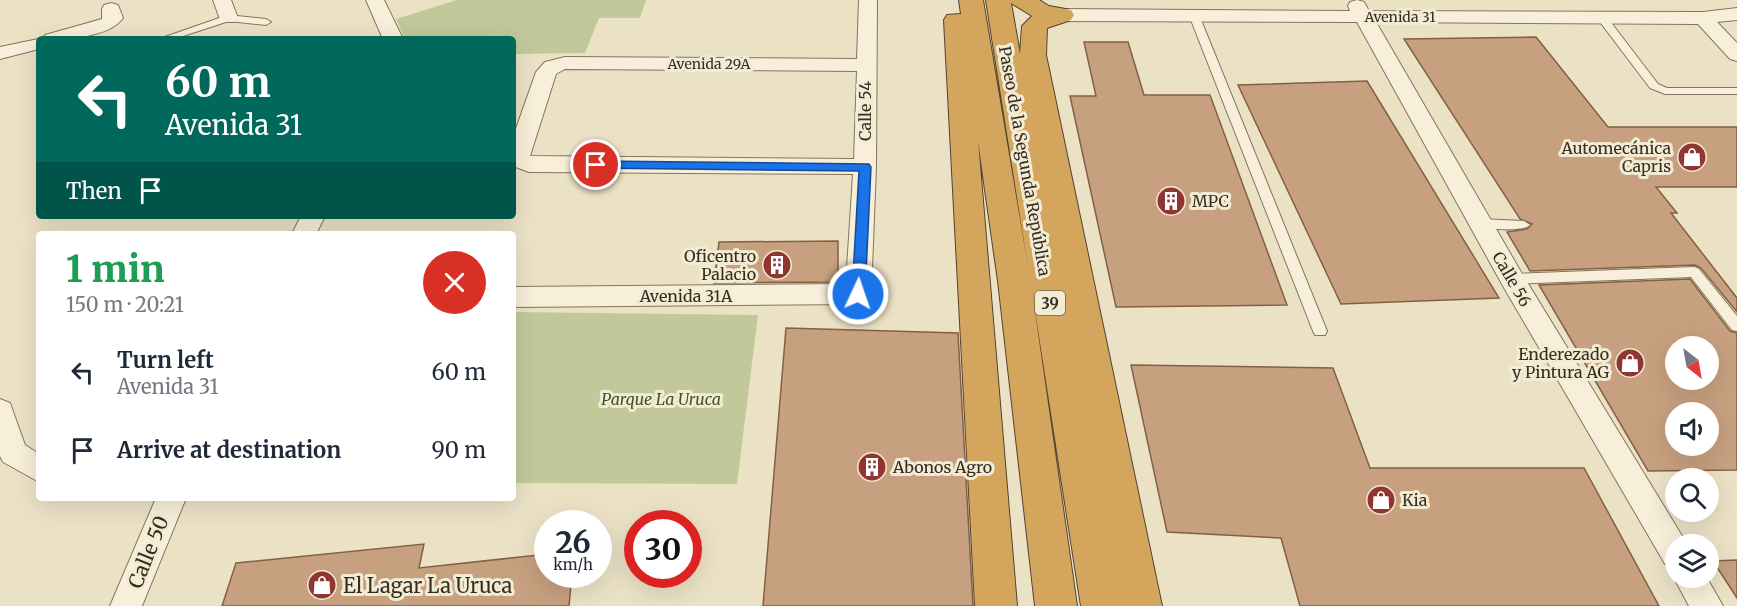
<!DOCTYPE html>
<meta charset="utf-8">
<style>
:root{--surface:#fff;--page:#f2f2f3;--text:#1f2937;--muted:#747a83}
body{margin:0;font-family:Merriweather,serif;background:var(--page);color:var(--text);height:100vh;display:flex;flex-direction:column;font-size:22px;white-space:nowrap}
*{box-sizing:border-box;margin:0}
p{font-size:20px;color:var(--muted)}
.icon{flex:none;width:33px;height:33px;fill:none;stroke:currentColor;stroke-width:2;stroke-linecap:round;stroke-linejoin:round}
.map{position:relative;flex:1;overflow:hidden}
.details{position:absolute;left:36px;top:231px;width:480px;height:270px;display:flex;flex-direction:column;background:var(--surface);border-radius:6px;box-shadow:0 6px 24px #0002}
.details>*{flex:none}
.guide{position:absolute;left:36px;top:36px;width:480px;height:183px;border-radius:6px;box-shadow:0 6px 24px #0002;background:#00695c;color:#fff;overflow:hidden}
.needle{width:39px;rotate:149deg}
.buttons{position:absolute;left:1665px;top:336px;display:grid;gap:12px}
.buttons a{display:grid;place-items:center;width:54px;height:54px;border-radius:50%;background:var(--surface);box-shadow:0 6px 24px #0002;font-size:30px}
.speed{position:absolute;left:534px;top:510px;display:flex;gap:12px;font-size:30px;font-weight:700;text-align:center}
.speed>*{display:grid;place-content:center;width:78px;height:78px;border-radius:50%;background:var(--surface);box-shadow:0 6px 24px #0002;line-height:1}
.speed small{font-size:15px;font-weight:400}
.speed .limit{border:9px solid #d22;background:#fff;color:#111}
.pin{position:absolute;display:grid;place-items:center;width:51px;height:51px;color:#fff;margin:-26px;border:3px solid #fff;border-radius:50%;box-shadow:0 2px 6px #0007}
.me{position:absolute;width:66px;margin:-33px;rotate:3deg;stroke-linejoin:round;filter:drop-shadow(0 0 4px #0008)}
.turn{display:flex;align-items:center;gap:21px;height:126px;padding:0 30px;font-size:27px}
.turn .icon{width:78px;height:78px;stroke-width:2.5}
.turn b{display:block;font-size:42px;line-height:51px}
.then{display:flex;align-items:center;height:57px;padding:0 30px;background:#0003;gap:12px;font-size:22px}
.round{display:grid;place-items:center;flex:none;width:63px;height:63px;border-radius:32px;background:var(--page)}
.head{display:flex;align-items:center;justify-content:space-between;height:102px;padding:0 30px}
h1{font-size:36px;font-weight:800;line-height:45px;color:#1e9e55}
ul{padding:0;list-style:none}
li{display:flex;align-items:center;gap:18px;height:78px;padding:0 30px}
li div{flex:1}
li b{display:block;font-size:22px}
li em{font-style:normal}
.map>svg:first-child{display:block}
</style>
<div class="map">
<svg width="1737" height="606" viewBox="0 0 1737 606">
<rect width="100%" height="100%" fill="#ebe2c6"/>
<!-- green -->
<g fill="#c1c99b">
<path d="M457,0H646L640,18H599L585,53L513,54V39H405L396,19Z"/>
<path d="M513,312L758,315L737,484L513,483Z"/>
</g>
<!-- building -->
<g fill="#c7a07f" stroke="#836045" stroke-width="1.5" fill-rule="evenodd">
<path d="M1536,37L1608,127H1737V187H1656L1677,213H1671L1737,298V312L1701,268L1695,265L1530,271L1507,232L1527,229L1532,224L1520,219L1404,39Z"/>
<path d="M1084,42H1128L1144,95H1210L1287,305L1116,307L1070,96H1096Z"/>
<path d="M1367,81L1499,298L1341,304L1238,85Z"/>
<path d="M838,241V282L714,283L719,242Z"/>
<path d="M1690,279L1730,331L1737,333V470L1648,471L1539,285ZM1676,346H1708V380H1676ZM1676,412H1708V446H1676Z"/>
<path d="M786,328L958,333L973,606H763Z"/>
<path d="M1131,365L1333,368L1370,468H1584L1659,606H1300L1281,538L1167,532Z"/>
<path d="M424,544L419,568L548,554V574H572L569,606H222L236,563Z"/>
<path d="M1737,560V598L1713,561Z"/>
</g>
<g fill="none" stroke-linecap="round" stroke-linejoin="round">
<!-- lane casing -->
<g stroke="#85745d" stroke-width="2">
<g id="lane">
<path d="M1194,12L1199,15L1327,331L1325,335H1315L1313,331L1189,15Z"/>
<path d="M228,15L266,19L271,22L266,25L229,21L174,39H159Z"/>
<path d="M1602,15L1606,16L1658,84L1667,88H1737V94H1665L1650,88L1597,18Z"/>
<path d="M1480,219L1524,221L1530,225C1524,232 1480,230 1474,223Z"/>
<path d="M1694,267L1699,269L1737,316V331L1732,330L1691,277L1512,284L1505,279L1512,274Z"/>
</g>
</g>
<!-- street casing -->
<g stroke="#85745d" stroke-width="2">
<g id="street">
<path d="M213,0H231L238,18L235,22H221Z"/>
<path d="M366,0H384L403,39H383Z"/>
<path d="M859,0H877L876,167L871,294L867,301L858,304L513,307V287L846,284L853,174L529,172L513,166V137L536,72L545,62L565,57L857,59ZM565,69L857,71L854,159L530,156L556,74Z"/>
<path d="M1357,0L1364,2L1369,11L1703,12L1737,8V20L1717,22L1737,43V61L1730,59L1698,24L1376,22L1521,272L1687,544H1676V568L1665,564L1503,286L1357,22L1062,21L1055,19L1052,15L1055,11L1062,9L1350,11L1348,6L1350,2Z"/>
<path d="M111,3L118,5L123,18C108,39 63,39 39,39V49L0,59V47L43,38L45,35L102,19V9L104,5Z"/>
<path d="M301,216H325L316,234H292Z"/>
<path d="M0,399L10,403L25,445L39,454V482L3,462L0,456Z"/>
<path d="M156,498H186L142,606H110Z"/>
<path d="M1676,575V578H1707L1723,606H1689L1674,578Z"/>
</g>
</g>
<!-- highway casing -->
<g stroke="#544331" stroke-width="2">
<path id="highway" d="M959,0H983L1028,267L986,0H1039L1049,6L1071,10L1074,15L1071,20L1047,28L1046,55L1162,606H1081L1032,291L1077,606H1035L998,281L978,141L1017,606H975L944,20L947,15L961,14ZM1011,3L1032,16L1022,26L1020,54Z"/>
</g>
<!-- lane -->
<use href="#lane" fill="#f7efd9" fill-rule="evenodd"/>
<!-- street -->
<use href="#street" fill="#f7efd9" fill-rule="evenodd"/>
<!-- highway -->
<use href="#highway" fill="#d4a65d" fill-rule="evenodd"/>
</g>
<!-- route -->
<path fill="#1a73e8" stroke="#114b97" stroke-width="1.5" d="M596,161L869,164L871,167L865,294L858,299L852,294L859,171L592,168L590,165Z"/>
<!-- icons -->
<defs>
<g id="shop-disc" transform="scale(1.5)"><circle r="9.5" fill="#903531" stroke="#f3ecd5"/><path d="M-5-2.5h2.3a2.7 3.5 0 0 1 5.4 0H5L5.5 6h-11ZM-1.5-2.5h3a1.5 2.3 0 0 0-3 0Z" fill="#fff"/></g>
<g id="building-disc" transform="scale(1.5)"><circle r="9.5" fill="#903531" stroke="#f3ecd5"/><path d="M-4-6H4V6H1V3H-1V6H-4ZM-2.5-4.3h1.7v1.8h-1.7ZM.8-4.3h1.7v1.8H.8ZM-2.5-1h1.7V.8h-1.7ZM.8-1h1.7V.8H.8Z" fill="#fff"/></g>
</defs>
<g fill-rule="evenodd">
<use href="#shop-disc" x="1692" y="157"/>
<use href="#building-disc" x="1171" y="201"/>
<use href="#building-disc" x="777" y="265"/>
<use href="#shop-disc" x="1630" y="363"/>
<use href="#building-disc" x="872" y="467"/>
<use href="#shop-disc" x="1381" y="500"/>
<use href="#shop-disc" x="322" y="585"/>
</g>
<g text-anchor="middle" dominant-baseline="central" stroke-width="6" stroke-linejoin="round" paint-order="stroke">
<!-- far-street labels -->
<g font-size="14" fill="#372c20" stroke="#f3ecd5">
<text x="1400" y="17">Avenida 31</text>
<text x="709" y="64">Avenida 29A</text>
</g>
<!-- shield labels -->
<rect fill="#f3ecd5" stroke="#6f6656" stroke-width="1.5" x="1035" y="291" width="30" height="24" rx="4.5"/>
<g font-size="15" font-weight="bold" fill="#372c20">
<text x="1050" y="303">39</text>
</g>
<!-- street labels -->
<g font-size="16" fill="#372c20" stroke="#f3ecd5">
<text transform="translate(865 111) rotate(-90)">Calle 54</text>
<text transform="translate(1025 161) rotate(80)">Paseo de la Segunda República</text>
<text transform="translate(1512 279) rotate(60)">Calle 56</text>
<text x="686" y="296">Avenida 31A</text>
</g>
<!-- poi labels -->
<g font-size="16" fill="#372c20" stroke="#f3ecd5" text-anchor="end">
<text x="1671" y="148">Automecánica<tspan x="1671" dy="18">Capris</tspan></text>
<text x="1192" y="201" text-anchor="start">MPC</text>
<text x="756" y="256">Oficentro<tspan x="756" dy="18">Palacio</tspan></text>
<text x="1609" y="354">Enderezado<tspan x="1609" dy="18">y Pintura AG</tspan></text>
<text x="893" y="467" text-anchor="start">Abonos Agro</text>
<text x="1402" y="500" text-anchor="start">Kia</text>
</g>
<!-- park labels -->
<g font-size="16" font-style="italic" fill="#455228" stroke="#f3ecd5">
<text x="661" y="399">Parque La Uruca</text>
</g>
<!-- near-street labels -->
<g font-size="20" fill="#372c20" stroke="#f3ecd5">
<text transform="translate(148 552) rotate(-68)">Calle 50</text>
</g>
<!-- near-poi labels -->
<g font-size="20" fill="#372c20" stroke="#f3ecd5" text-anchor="start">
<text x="343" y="585">El Lagar La Uruca</text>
</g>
</g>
</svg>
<div class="buttons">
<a><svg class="needle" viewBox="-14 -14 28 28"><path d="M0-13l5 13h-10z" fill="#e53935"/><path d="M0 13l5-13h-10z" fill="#747a83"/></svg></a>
<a><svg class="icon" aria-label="sound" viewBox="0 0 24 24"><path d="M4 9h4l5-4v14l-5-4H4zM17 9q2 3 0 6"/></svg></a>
<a><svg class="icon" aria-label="search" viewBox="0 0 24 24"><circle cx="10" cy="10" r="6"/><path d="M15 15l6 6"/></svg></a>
<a><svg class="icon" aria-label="layers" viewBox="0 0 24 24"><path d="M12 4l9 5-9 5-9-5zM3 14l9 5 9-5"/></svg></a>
</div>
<div class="speed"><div>26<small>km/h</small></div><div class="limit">30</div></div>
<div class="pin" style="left:596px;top:165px;background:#d93025"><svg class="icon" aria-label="arrive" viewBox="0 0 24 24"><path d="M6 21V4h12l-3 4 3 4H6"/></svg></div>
<svg class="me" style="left:858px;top:294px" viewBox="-20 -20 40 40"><circle r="17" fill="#1a73e8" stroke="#fff" stroke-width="3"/><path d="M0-11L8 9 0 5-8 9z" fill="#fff"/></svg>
<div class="guide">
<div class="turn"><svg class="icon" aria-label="left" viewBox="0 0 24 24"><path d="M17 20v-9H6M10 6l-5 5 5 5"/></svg><div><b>60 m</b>Avenida 31</div></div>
<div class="then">Then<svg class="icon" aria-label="arrive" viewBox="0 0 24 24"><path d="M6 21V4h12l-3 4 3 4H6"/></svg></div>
</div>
<section class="details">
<div class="head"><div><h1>1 min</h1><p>150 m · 20:21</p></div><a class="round" style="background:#d93025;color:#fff"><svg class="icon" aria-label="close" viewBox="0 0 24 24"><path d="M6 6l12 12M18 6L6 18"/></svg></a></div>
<ul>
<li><svg class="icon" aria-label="left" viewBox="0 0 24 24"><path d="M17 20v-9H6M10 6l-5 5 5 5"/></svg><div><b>Turn left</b><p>Avenida 31</p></div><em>60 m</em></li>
<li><svg class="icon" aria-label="arrive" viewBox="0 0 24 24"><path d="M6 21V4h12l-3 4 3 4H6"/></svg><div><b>Arrive at destination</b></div><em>90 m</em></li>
</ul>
</section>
</div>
